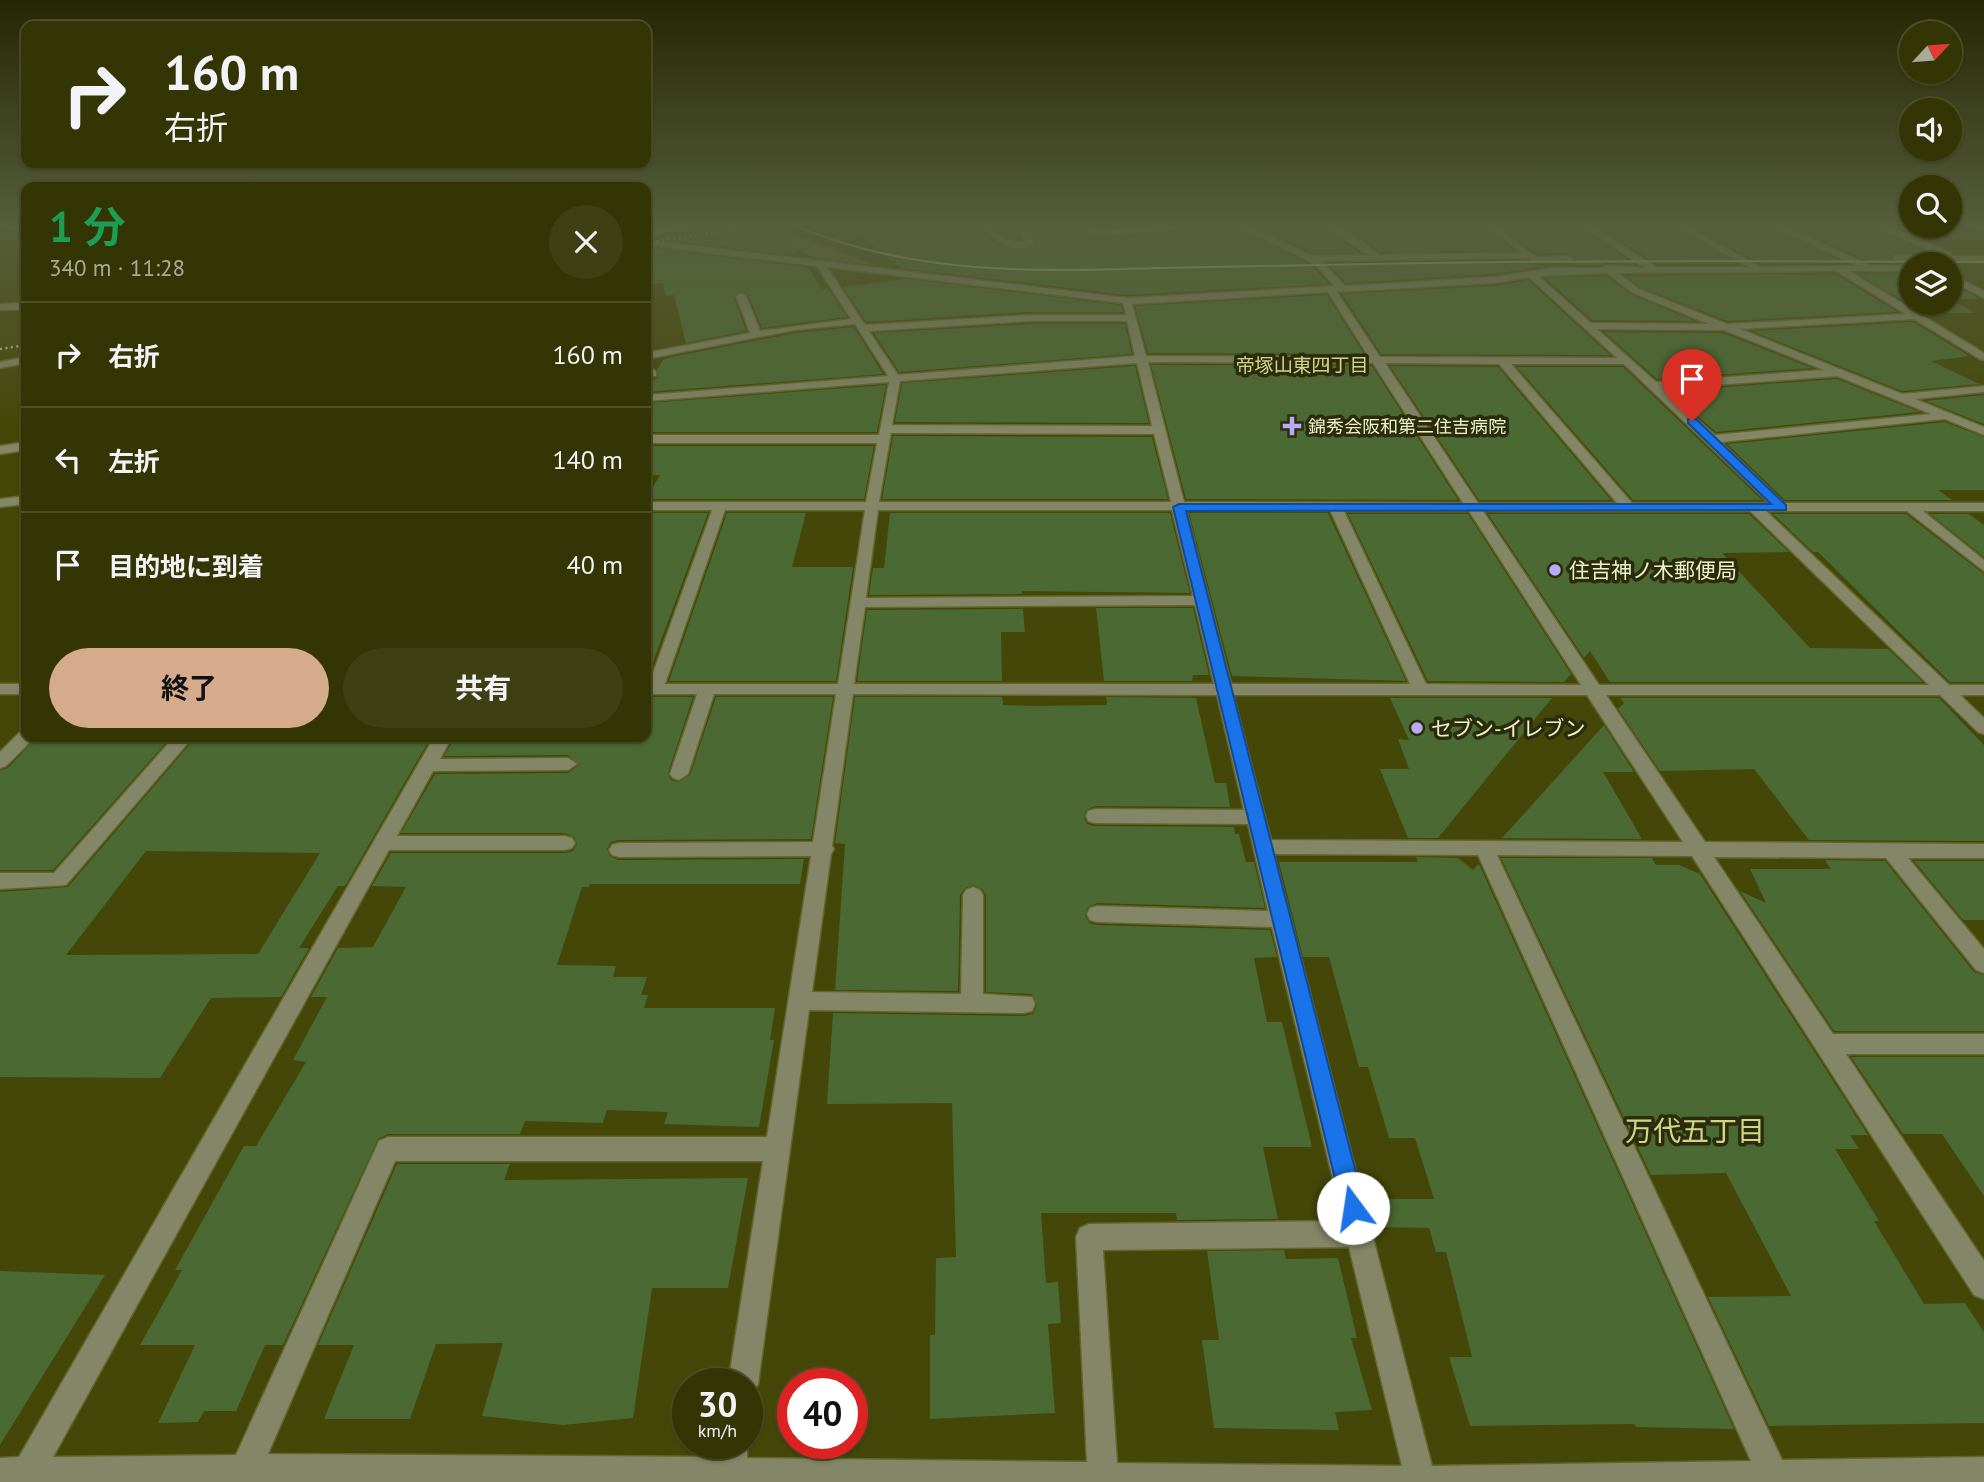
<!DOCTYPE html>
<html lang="ja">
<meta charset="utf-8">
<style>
:root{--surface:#333505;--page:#3e4013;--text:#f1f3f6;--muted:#a9ab9a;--line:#4e5027;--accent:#d6ab8b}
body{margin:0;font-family:"PT Sans","Noto Sans JP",sans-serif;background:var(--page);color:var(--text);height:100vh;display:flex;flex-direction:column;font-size:26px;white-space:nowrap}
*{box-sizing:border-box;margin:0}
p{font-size:23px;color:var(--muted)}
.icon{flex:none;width:38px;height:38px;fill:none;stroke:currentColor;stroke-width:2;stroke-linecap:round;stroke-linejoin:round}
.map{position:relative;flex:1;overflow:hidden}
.panel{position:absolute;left:21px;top:182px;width:630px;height:560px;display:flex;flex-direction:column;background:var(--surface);border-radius:14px;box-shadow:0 2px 5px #0004,0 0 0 2px var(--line)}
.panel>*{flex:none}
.hud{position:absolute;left:21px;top:21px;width:630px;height:147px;border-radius:14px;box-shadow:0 2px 5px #0004,0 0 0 2px var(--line);background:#333505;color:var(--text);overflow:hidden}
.needle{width:46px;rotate:64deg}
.tools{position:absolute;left:1899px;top:21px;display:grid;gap:14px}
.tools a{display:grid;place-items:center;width:63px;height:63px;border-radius:50%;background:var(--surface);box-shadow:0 2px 5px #0004,0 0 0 2px var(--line);font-size:35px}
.speed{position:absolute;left:672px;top:1368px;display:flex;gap:14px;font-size:35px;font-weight:700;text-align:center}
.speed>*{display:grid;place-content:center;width:91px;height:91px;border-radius:50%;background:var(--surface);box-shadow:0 2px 5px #0004,0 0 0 2px var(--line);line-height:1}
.speed small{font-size:18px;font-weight:400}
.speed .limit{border:10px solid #d22;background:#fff;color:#111}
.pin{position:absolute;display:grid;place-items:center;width:60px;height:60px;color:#fff;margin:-72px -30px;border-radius:50% 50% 50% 0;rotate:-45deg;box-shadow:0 0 7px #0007}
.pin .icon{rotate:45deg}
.me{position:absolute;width:77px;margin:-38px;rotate:346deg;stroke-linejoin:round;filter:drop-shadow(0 0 5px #0008)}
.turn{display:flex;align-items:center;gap:24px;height:147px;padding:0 28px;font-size:32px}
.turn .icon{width:91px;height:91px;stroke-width:2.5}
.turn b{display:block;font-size:49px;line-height:60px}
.round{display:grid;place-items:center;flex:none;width:74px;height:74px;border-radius:37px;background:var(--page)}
.summary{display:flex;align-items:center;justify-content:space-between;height:119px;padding:0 28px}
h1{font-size:42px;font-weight:700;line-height:52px;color:#1e9e55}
.cta{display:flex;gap:14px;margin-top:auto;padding:14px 28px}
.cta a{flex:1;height:80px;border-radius:42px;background:var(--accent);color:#111;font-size:28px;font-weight:700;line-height:80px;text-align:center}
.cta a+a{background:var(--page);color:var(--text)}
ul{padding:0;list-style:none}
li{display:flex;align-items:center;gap:21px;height:105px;padding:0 28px;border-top:2px solid var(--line)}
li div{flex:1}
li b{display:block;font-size:26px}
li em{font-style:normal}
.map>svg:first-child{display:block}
</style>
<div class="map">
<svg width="1984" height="1482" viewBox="0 0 1984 1482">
<rect width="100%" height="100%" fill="#444707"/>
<!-- green -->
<path fill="#626528" d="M779,229L879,266L819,259L752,231Z"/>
<!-- building -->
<g fill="#4b6932" fill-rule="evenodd">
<path d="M713,224H778L800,256L650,238Z"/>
<path d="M845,224H978L996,243L1018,251L1036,245L1030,224H1078L1090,240L1232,224L1311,265L1329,284L1127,295L901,268Z"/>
<path d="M992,224H1017L1021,239L1006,236Z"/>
<path d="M1250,224H1318L1360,253H1314Z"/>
<path d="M1334,224L1481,225L1514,250L1380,252L1353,232Z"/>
<path d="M1529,224H1577L1635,265L1606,262L1601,265H1551L1494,274L1346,283L1327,264L1528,261L1538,265H1569L1575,261V257L1569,253L1537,254L1497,225Z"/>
<path d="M1593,224H1670L1739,264H1657Z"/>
<path d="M1687,224H1768L1846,263L1761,264Z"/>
<path d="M1786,224L1867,226L1930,253L1895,252L1889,260L1897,263H1872Z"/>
<path d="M646,248L807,267L822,289L828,288L847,317L762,328L748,295L740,291L734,297L746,331L686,343L674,295L666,296L663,283L652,284L650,271L646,272Z"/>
<path d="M1835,274L1897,312L1727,321L1640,287L1626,276Z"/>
<path d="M1858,274H1911V303H1950V299L1975,313H1924Z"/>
<path d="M1606,276L1632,295L1695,321L1592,320L1545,278Z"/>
<path d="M907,279L1121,305L1123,312H1030L866,322L843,287Z"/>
<path d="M1528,280L1610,355L1381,354L1342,294L1494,286Z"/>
<path d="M1950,283L1980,299H1950Z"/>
<path d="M1327,295L1364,354L1148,353L1135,306Z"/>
<path d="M1913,322L1969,356L1931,361L1979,384L1902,391L1752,331Z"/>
<path d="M1030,324H1125L1132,354L899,372L874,333Z"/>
<path d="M854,327L883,374L646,392V381L658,378L657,370L663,360L671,357L795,333Z"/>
<path d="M1604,332L1723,333L1812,368L1657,379Z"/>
<path d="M1151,365L1372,366L1458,500L1186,499Z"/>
<path d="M1135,366L1149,423L895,422L902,383Z"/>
<path d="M1390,366L1498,367L1611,500H1479Z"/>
<path d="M1517,367H1623L1762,500H1633Z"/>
<path d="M1837,379L1920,412L1716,432L1669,391Z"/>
<path d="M886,385L877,432H646V403Z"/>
<path d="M1984,395V424L1926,401Z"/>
<path d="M1945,422L1984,437V490H1938L1952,500H1785L1727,444Z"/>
<path d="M893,436L1152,437L1168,499H882Z"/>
<path d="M646,446H874L864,499H646L660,475H646Z"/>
<path d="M646,513H708L646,681Z"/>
<path d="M727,513H806L792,567H853L836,681H669Z"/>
<path d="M890,513H1170L1190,593L1022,591V594L869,595L873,568H884Z"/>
<path d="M1189,513H1328L1406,681L1232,676Z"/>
<path d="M1348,514H1468L1571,674L1564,682L1428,681Z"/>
<path d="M1488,514H1749L1789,552L1722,553L1810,648L1888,649L1923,682H1610L1590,651L1584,658Z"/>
<path d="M1773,514H1906L1984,574V682H1950L1818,552H1813Z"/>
<path d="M1930,514H1969L1984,525V557Z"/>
<path d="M1096,608H1193L1209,675H1193L1192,681H1104Z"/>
<path d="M1023,609L1025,632H1001L1002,681H857L867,610Z"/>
<path d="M646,697H693L668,773L671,780L678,782L690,775L716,697H833L811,839L619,840L611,842L607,849L610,856L619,860L804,859L800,884H590L589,887H582L557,965L616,966L613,977H647L641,995H648L644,1008H775L770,1040H774L759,1127L664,1124L668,1112L607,1110L603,1123L525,1121L520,1134H388L378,1139L283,1345H265L236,1411H204L198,1422L158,1423L195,1345H140L182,1270H175L244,1146H256L306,1062L293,1060L327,997H311L338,948L373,947L406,887L372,886L391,853H565L573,851L577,844L574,837L565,833H401L435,774L568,773L579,765L568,755L444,756L455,737H646Z"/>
<path d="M855,697H1002L1003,705L1035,706L1107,705L1106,697L1196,698L1215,783H1226L1230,807L1095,806L1086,810L1084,817L1087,824L1095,826L1234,827L1235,834H1239L1246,862H1254L1265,908L1097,903L1088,907L1085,915L1089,923L1097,925L1270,930L1277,957L1254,958L1267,1022H1282L1312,1147H1263L1278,1219L1177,1220L1176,1213H1041L1046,1283L1058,1282L1061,1323L1048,1324L1055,1413L930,1419V1335H935L936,1258L956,1257L952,1103L827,1104L833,1013L1024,1016L1033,1014L1037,1005L1032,994L986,992V895L982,889L974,885L965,888L960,895L958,991L835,990L845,844L835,843Z"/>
<path d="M1390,698H1552L1438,838H1408L1380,769H1409L1398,739L1409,740Z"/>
<path d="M1620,698H1939L1984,745V841L1809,840L1754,769L1660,771L1618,709L1624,703Z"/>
<path d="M1604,725L1634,772H1603L1642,839L1502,838Z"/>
<path d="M37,737H171L53,870H0V770L8,768Z"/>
<path d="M196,737H431L345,886H338L299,948H309L281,997L211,998L160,1078L0,1077V892L68,887ZM146,851L320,853L258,954L66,955Z"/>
<path d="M1416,857L1458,858L1473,870L1479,864L1734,1429L1636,1427L1634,1424L1470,1426L1449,1357H1472L1446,1252H1436L1429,1228L1373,1227L1366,1199H1434L1415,1138H1389L1368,1067H1359L1329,957H1303L1279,862H1418Z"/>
<path d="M1501,858H1652L1656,865H1679L1700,874L1868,1135H1850L1859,1149H1835L1879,1221H1874L1924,1304L1965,1303L1984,1332V1423L1769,1426L1708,1297L1791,1296L1726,1173L1651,1175Z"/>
<path d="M1825,860L1885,861L1974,972L1984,975V1031H1834L1740,891L1766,903L1750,869H1831Z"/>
<path d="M1914,861H1984V920H1963Z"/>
<path d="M1851,1057H1984V1196L1942,1134H1903Z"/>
<path d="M397,1164H510L504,1180L748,1178L728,1288H652L633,1418L563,1425L482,1416L503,1343L436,1344L410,1419H324L354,1345H318Z"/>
<path d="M1284,1250L1286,1259L1338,1258L1357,1338H1351L1372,1410L1335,1412L1339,1430L1214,1428L1202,1340H1219L1207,1251Z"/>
<path d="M0,1271L105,1275L0,1445Z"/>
</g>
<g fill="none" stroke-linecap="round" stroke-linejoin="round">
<!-- minor casing -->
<g stroke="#63662a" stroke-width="3">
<g id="minor">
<path d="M0,224L26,227V231L0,227Z"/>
<path d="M693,224H710L646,236V232Z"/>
<path d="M981,224H989C999,238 1008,242 1025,242L1019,224H1027L1034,244C1014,255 992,241 981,224Z"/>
<path d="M1081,224H1089L1093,231L1221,224L1090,237Z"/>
<path d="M1234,224H1244L1313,256L1369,255L1320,224C1341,224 1363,242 1379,255L1522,253L1483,224H1492L1536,257L1569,256L1573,259L1569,262H1538L1529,258L1321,261L1345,286L1494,277L1551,268H1602L1606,265L1645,268L1579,224H1588L1656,267H1749L1672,224H1682L1760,267L1857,266L1770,224H1780L1871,266L1911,265V271H1849L1984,353V360L1980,359L1914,319L1740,329L1902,394L1984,386V392L1915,399L1984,427V435L1945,419L1721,442L1784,503H1984V511H1923L1984,560V571L1907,511H1766L1949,685H1984V695H1960L1984,718V734L1978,732L1940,695H1606L1705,842L1984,844V858H1908L1984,949V973L1976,970L1886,858L1714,857L1833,1034H1984V1054H1846L1984,1261V1299L1974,1295L1692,856L1497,855L1782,1460L1984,1457V1482H0V1458L19,1457L434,737H452L440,759L568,758L577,764L568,770L433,771L397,836H565L572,838L575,843L572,848L565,850H389L53,1457L236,1455L379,1141L388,1137H767L811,856L619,857L612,855L609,850L612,845L619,843L813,842L836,694H714L688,774L679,780L673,778L670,774L697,694H646V684H649L712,510H646V502H866L877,443H646V435H879L889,382L646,401V395L888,376L855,324L795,330L646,359V353L750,333L736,296L741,293L746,296L760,331L851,319L817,266L646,245V240L1127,298L1335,286L1313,263ZM827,267L1123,303L1126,315H1030L865,325ZM1836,271L1906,314L1727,324L1639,289L1618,273ZM1607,273L1633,293L1709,324L1591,323L1538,276ZM1529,277L1617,358L1380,357L1337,292L1494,283ZM1328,292L1369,357L1146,356L1132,304ZM1030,321H1127L1135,356L898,375L869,331ZM1597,329L1724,330L1824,370L1656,382ZM1148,362L1373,363L1463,503L1184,502ZM1137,363L1152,426L892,425L900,381ZM1385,363L1499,364L1617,503H1478ZM1511,364H1624L1769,503H1632ZM1837,376L1931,414L1715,435L1663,389ZM891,433L1154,434L1171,502H879ZM725,510H865L838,684H665ZM878,510H1172L1193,596L866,598ZM1186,510H1330L1410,684H1231ZM1344,511H1469L1581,685L1426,684ZM1483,511H1750L1929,685H1599ZM1195,605L1214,684H854L865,607ZM853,694L1217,695L1244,810L1095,809L1088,811L1086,816L1088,821L1095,823L1248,824L1268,911L1097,906L1090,908L1087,914L1090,920L1097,922L1272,927L1343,1221L1089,1224L1080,1228L1076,1237L1087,1462L747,1458V1440V1444H719L717,1457L268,1454L395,1161H763L728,1384H747V1397L753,1394L758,1384L809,1010L1024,1013L1032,1011L1035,1004L1032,997L983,994V895L980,890L973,887L966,890L963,895L961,994L812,992L831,854L834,849L832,846ZM1233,695H1587L1683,842L1271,840ZM1274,854L1478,855L1751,1461L1432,1466ZM1349,1247L1402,1466L1117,1463L1103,1250Z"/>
<path d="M1869,224H1880L1951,253L1952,256H1984V262L1892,260L1895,255L1943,256Z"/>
<path d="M1969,224L1984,225V230L1970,226Z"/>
<path d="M1950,274L1984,291V298L1950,280Z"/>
<path d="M26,303V309L0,310V304Z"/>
<path d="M26,357V363L0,368V362Z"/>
<path d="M646,363L656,372V376H648Z"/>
<path d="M26,442V450L0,454V446Z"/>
<path d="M26,496V504L0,507V499Z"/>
<rect x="0" y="684" width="26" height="10"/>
<path d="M26,730V737H34L32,740L6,766L0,768V752L20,732Z"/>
<path d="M174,737H193L66,885L0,889V873H54Z"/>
</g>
</g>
<!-- minor -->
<use href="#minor" fill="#838667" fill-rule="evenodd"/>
<!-- tram -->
<path stroke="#bdc193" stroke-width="2" d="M791,224C908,275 1033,272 1158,268C1229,266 1299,265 1369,264C1574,260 1779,261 1984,262"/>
<!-- rail -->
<g stroke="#bdc193" stroke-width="2.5" stroke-dasharray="2 3.5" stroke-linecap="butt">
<path d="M646,243L774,224"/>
<path d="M0,349L26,345"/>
</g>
</g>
<!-- sky -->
<linearGradient id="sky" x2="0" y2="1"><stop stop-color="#252704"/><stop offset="0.52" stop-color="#565e3c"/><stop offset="1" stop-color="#565e3c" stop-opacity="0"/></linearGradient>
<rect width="1984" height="431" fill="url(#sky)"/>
<!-- route -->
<path fill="#1a73e8" stroke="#114b97" stroke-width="2" d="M1688,419H1696L1786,505V510L1186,511L1365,1208L1361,1216L1353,1220L1344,1216L1173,507L1179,504H1771L1688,423Z"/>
<!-- markers -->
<g fill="#b9abf7" stroke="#2a2c0b" stroke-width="2.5">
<path d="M1288.5 415.5h7v7h7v7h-7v7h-7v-7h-7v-7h7z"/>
<circle cx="1555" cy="570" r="7"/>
<circle cx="1417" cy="728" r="7"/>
</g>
<g text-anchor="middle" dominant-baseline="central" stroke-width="7" stroke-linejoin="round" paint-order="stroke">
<!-- far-poi labels -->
<g font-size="18" fill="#eef2cc" stroke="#2a2c0b" text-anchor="start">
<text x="1308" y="426">錦秀会阪和第二住吉病院</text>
</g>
<!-- far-neighbourhood labels -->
<g font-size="19" fill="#d0d688" stroke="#2a2c0b">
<text x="1302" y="365">帝塚山東四丁目</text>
</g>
<!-- poi labels -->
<g font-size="21" fill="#eef2cc" stroke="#2a2c0b" text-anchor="start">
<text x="1569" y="570">住吉神ノ木郵便局</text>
<text x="1431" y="728">セブン-イレブン</text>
</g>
<!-- near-neighbourhood labels -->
<g font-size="28" fill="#d0d688" stroke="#2a2c0b">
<text x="1695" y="1130">万代五丁目</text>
</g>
</g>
</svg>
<div class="tools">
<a><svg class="needle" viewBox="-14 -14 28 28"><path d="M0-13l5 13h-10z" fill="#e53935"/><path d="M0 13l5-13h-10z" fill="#a9ab9a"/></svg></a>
<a><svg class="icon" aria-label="sound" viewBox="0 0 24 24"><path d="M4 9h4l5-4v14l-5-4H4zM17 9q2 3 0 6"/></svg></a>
<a><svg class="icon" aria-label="search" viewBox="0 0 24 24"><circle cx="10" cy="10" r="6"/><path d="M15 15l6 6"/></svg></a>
<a><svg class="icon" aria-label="layers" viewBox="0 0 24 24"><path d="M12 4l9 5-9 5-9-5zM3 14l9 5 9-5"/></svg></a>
</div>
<div class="speed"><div>30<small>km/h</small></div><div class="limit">40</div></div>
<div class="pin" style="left:1692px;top:421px;background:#d93025"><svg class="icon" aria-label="arrive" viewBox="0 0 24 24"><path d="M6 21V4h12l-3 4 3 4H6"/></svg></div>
<svg class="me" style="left:1353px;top:1208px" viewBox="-20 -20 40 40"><circle r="19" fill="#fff"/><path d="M0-13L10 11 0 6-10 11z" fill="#1a73e8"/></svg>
<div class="hud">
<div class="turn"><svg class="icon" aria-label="right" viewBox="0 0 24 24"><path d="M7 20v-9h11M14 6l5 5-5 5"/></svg><div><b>160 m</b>右折</div></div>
</div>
<section class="panel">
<div class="summary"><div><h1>1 分</h1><p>340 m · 11:28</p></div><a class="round"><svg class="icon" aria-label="close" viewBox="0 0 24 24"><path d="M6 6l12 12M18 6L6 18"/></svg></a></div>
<ul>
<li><svg class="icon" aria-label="right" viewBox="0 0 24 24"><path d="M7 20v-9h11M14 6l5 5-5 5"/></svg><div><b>右折</b></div><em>160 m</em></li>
<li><svg class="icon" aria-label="left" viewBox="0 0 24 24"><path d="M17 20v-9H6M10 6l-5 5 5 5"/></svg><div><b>左折</b></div><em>140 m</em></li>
<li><svg class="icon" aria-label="arrive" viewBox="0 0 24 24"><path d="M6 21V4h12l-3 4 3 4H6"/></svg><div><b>目的地に到着</b></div><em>40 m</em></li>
</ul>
<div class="cta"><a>終了</a><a>共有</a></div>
</section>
</div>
